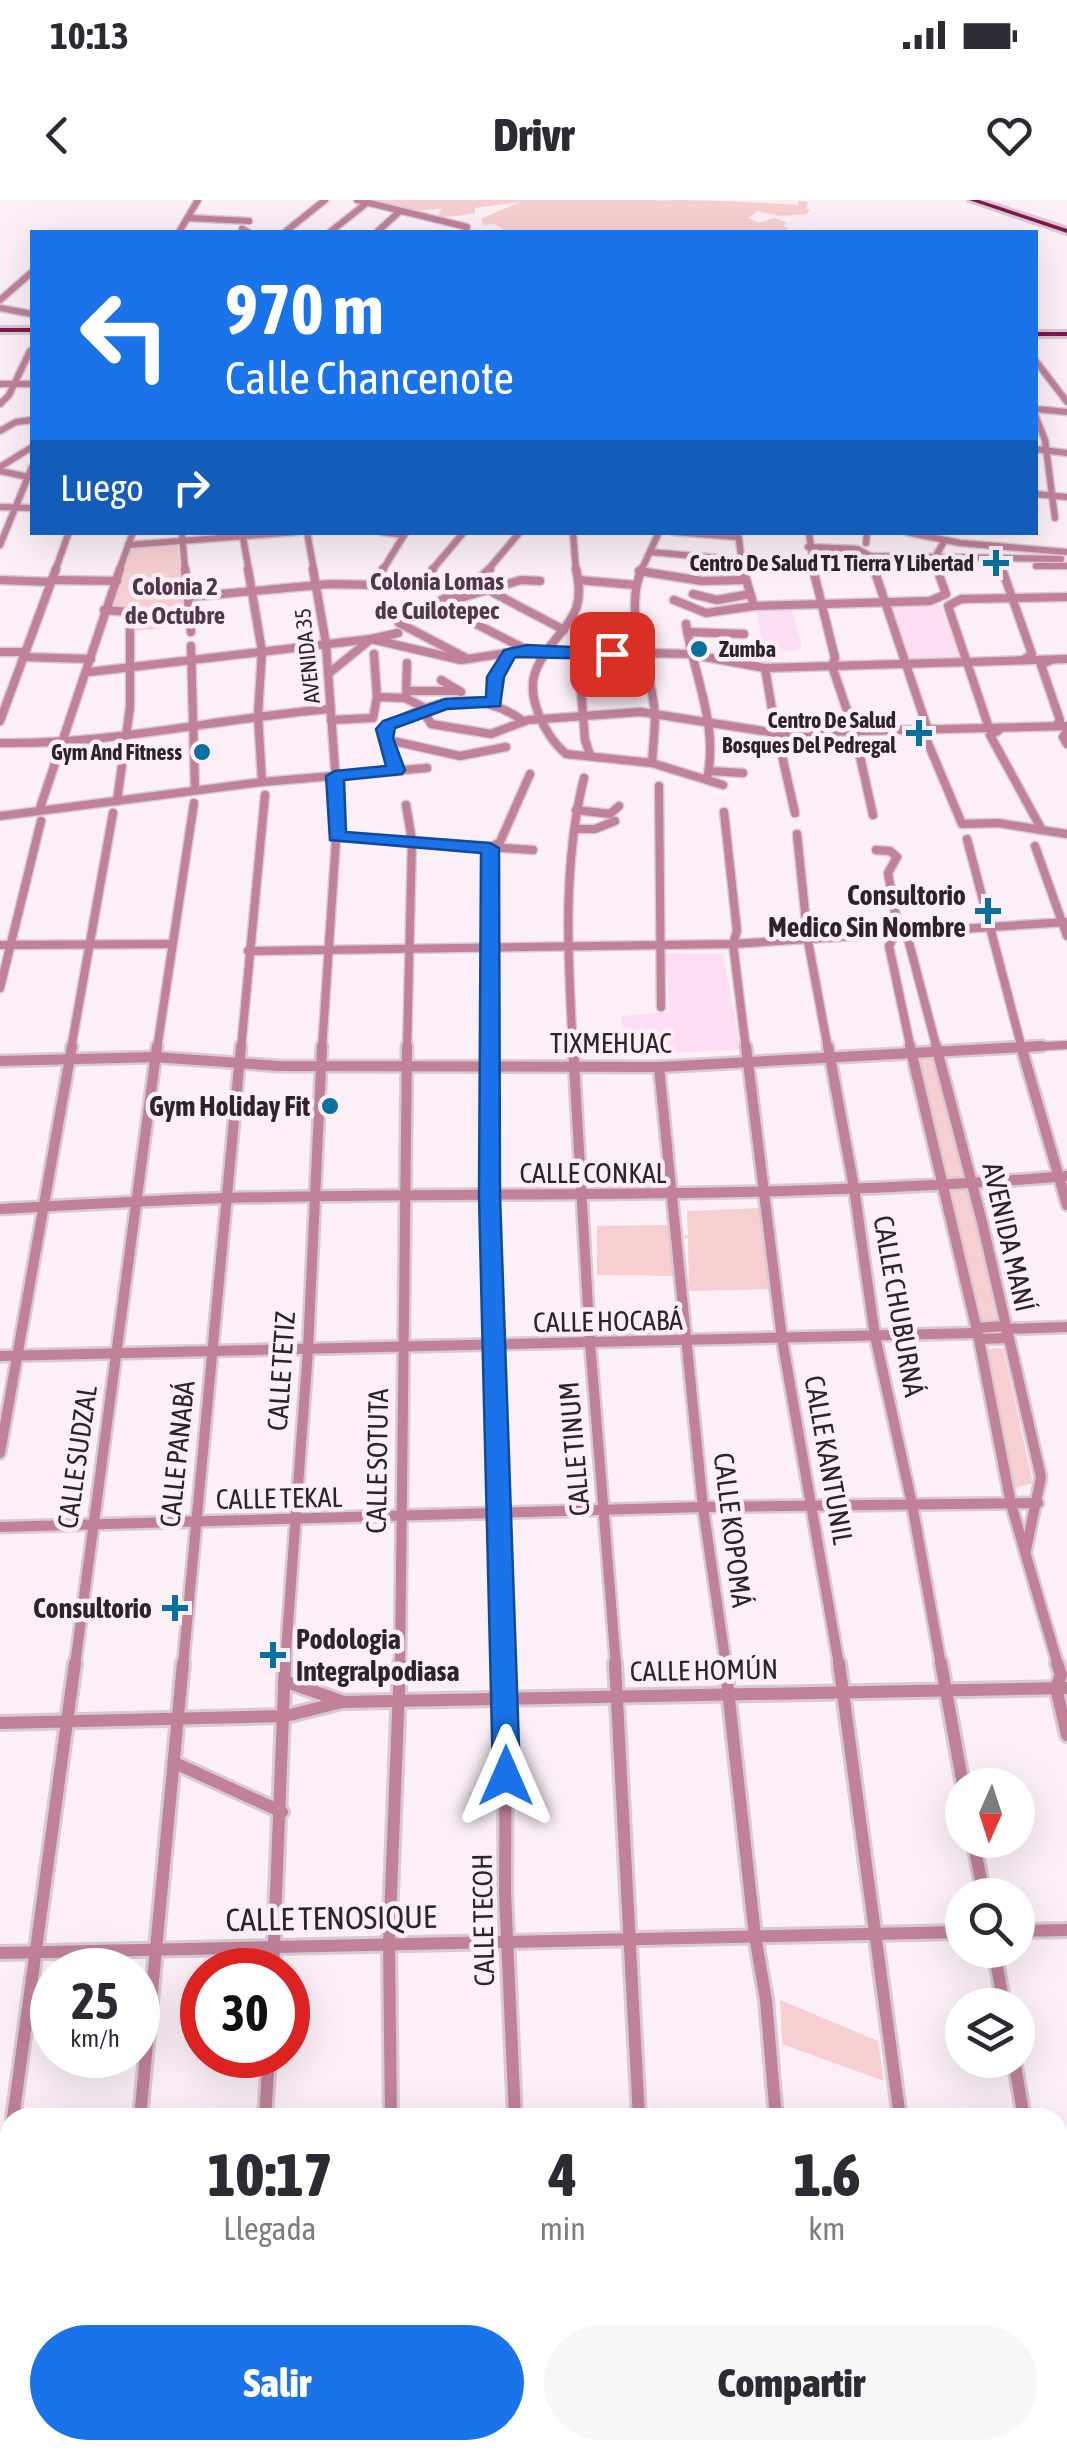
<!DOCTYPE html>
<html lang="es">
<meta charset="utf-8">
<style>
:root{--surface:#fff;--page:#f7f7f7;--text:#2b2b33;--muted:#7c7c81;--accent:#1a73e8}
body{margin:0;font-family:"Asap Condensed",sans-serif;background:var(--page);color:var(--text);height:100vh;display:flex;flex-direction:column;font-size:38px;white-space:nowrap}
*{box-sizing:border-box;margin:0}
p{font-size:32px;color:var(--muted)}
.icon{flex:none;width:55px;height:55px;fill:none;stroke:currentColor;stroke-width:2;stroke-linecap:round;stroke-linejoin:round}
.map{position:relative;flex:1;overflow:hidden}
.drawer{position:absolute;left:0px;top:1908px;width:1068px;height:352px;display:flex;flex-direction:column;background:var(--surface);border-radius:30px 30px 0 0;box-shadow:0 10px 40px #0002}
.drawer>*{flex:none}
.hud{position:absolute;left:30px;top:30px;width:1008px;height:305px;border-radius:0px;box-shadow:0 10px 40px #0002;background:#1a73e8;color:#fff;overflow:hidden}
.needle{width:65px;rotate:183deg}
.buttons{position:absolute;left:945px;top:1568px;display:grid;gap:20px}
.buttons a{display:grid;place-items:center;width:90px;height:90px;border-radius:50%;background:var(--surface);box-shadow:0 10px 40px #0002;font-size:50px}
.speed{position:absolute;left:30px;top:1748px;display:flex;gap:20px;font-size:50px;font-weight:700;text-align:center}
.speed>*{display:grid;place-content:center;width:130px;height:130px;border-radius:50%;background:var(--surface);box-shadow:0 10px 40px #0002;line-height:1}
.speed small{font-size:25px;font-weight:400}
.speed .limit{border:15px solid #d22;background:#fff;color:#111}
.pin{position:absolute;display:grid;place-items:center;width:85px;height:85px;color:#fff;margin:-42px;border-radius:20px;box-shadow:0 5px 15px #0006}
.me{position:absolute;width:110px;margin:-55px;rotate:0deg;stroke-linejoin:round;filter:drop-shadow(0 0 8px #0008)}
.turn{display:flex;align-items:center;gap:35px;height:210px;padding:0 30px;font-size:45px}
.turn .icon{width:130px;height:130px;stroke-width:2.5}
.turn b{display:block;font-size:70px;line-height:85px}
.then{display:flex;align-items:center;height:95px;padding:0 30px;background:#0003;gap:20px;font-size:38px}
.eta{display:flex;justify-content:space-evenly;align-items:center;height:170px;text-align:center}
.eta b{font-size:60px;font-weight:800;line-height:70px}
.action{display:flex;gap:20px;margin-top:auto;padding:20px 30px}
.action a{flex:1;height:115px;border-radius:60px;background:var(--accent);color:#fff;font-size:40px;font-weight:800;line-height:115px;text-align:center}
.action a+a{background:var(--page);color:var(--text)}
.status{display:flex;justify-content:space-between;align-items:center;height:70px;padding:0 50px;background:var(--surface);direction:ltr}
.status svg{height:28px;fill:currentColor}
header{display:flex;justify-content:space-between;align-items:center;height:130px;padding:0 30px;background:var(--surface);font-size:45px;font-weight:800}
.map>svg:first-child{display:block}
</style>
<div class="status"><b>10:13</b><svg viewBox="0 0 49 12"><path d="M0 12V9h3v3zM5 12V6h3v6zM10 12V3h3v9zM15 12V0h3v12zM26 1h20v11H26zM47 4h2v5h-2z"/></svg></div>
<header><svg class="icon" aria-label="back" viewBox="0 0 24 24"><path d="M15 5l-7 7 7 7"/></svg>Drivr<svg class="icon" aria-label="heart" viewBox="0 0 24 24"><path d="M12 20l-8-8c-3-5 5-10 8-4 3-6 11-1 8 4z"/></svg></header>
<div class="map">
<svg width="1067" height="2259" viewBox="0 0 1067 2259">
<rect width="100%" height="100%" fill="#fceff8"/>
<!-- built -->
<g fill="#fcddf4">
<path d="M939,403L962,458L907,459L890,405Z"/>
<path d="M791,407L802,446L797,450L771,453L773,464L742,459L760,433L757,409Z"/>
<path d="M665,753L723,754L741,849L627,856L621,816L670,812Z"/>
</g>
<!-- green -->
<g fill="#f7cfd0">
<path d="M363,0H654L680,2L664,0C711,0 752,2 798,5V1L808,2L806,9H810L807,14L780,16L758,11L749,18L759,23L775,18L787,23L783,26L788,28L786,32H507L495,24L483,25L481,19L520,2L475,8V13C463,15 450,17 437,17L442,9L413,11Z"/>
<path d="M177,342L187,426L133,431L134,411L111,410L128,348Z"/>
<path d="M935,856L969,980H943L915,857Z"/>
<path d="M971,988L997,1122L981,1124L965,1077L963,1044L946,989Z"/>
<path d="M762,1008L770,1089L689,1091L688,1039L681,1036L688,1035L687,1011Z"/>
<path d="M669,1025L677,1076L597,1075V1026Z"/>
<path d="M1003,1148L1033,1283L1013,1289L986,1149Z"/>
<path d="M780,1800L878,1841L884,1881L782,1844Z"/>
</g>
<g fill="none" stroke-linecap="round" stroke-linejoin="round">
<!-- minor-far3 casing -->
<g stroke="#d7cad3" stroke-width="9">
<g id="minor-far3">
<path d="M357,0L467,27L465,32"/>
<path d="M188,18L249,21"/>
<path d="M242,29L248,32"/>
<path d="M179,32L198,0"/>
<path d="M285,32L325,0"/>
<path d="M330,32L368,2"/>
<path d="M377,32L399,12"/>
<path d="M0,100L32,72"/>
<path d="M0,108L32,114"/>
<path d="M1035,160L1067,202"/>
<path d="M0,184H32"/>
<path d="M0,204L9,195L30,151"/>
<path d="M1035,209L1067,212"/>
<path d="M1035,215L1045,240L1055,318"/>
<path d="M0,231L16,222L32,220"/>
<path d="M1035,249L1067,253"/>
<path d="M0,267L32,247"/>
<path d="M0,271L28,277"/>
<path d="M1035,294L1067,297"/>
<path d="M0,307L32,308"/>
<path d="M242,332L249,371"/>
<path d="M307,332L314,371"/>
<path d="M381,332L404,335"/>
<path d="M573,332L576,371"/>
<path d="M673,332L738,337"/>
<path d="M738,332L743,371"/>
<path d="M809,332L814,371"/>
<path d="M906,332L960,343L1067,352"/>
<path d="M182,333L185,371"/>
<path d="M866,343L867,332"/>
<path d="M0,345L32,267"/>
<path d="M128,345L298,332"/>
<path d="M808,347L857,349L870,356L1061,359"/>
<path d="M650,352L741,360"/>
<path d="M870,356L875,371"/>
<path d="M1000,361L1003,371"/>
<path d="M1036,366H1067"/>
<path d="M55,371L69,332"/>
<path d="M119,371L133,332"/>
<path d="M382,371L406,332"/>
<path d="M431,371L464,332"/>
<path d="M487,371L520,332"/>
<path d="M641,371L659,332"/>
<path d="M938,371L934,359L945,340"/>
</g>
</g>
<!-- minor-far2 casing -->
<g stroke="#d7cad3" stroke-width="11">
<g id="minor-far2">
<path d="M185,369L191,432"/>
<path d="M248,369L262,451L258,515L262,582"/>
<path d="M313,369L326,444L338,610L322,849"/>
<path d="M576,369C589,423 555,427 537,468C524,495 545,536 566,554L652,563L723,585"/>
<path d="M642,369C621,415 653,468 655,516C655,531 653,547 652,563"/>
<path d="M743,369L754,406"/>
<path d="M813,369L835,458L832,466L855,534L873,615"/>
<path d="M874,369L928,530"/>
<path d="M1002,369L1032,454L1023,460"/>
<path d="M639,371L702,381L744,380"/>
<path d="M0,380L51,382"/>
<path d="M51,380L117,381"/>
<path d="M578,380L635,385"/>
<path d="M374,384L383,369"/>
<path d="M492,392L564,430"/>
<path d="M693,394L717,400L750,394"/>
<path d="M189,397L330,384L419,386L433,369"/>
<path d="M674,400L706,413L754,406L930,401L946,394L937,369"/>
<path d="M450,401L521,380L540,381"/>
<path d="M437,404L525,449"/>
<path d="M104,410L130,412V507L117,601"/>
<path d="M686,424C694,477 719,525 707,579"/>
<path d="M687,432L744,434"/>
<path d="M191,446L195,590"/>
<path d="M0,452H25"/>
<path d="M23,457L91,459"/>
<path d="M468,459L399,423L475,382L490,369"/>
<path d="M1051,460L1041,465L1060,520L1056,526"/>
<path d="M765,468L776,533"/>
<path d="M89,472L371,439L461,460L527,450L689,454L765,468L1067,459"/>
<path d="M328,474L371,439L398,433"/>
<path d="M441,480L461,492"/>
<path d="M409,491H459"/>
<path d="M377,497L405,498L427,509"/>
<path d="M406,497L407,463"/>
<path d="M494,502L495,477L510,453"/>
<path d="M424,512L431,524L491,534L528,520L641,512L776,533L1067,526"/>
<path d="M331,520L373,518L377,497L374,454"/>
<path d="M0,521L56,369"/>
<path d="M989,528L948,406L961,399L1067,397"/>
<path d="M998,531L990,535L1042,630"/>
<path d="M1067,531L1063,537L1067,544"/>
<path d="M916,534L925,536L962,624L998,623L1067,634"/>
<path d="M787,536L778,538L795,613"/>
<path d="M384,539L460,556L506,547"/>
<path d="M0,543C110,545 220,518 330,509"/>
<path d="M590,555L585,540L580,478L613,454"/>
<path d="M396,571L385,529C429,500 479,488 523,521"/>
<path d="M710,571L743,573"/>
<path d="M659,586L661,807"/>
<path d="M406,605L412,640L407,849"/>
<path d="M576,610L610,614L619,606"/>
<path d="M39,611L120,369"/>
<path d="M724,612L737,731L733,744L746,849"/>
<path d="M0,616L262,582L427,568"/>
<path d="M576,629H595L615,621"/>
<path d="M797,634L808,741L828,849"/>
<path d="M337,637L533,650"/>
<path d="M967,639L1022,849"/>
<path d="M1035,646L1067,736"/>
<path d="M876,650L890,651L897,657L888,673L898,729L902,732"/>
<path d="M898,729L889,746L911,849"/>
<path d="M907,735L937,849"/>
<path d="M0,745L170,744"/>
<path d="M248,751L733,744L1067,722"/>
<path d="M0,788L41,621"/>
<path d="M71,849L113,613"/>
<path d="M157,849L194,603"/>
<path d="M241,849L265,595"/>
<path d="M489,849L490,648L500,642L530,574"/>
<path d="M573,849C568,760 562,666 584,578"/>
<path d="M996,849L1067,845"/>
</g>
</g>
<!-- minor-far1 casing -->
<g stroke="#d7cad3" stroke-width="15">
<g id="minor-far1">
<path d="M489,846V996L506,1465"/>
<path d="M573,846L590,1142L616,1465"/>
<path d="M746,846L782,1139L839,1465"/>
<path d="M828,846L854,988L875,1136L912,1304L941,1465"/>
<path d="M910,846L979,1139L1011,1304L1058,1465"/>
<path d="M936,846L982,1022L1041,1277L1026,1350"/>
<path d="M1021,846L1067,1005"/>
<path d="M0,861L155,857L279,866L659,867L1042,846"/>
<path d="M659,867L703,1307L726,1465"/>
<path d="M0,1009C76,1005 151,1000 227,998C507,991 787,1000 1067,976"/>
<path d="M976,1128L1004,1126"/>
<path d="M1005,1129L1067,1127"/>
<path d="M979,1139L1007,1138"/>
<path d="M0,1156L977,1133"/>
<path d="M0,1253L72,846"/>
<path d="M0,1327L703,1307L1038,1303"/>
<path d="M75,1465L157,846"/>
<path d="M183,1465L241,846"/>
<path d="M285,1465L308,1149L322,846"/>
<path d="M400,1465L407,846"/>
</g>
</g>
<!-- minor casing -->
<g stroke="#d7cad3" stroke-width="18">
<g id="minor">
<path d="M506,1463L505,1693L515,1918"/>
<path d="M615,1463L639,1918"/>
<path d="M725,1463L755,1736L766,1800L776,1918"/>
<path d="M839,1463L900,1918"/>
<path d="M941,1463L963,1585"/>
<path d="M1057,1463L1061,1475L1056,1488L1067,1535"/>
<path d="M284,1481L341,1501"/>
<path d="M0,1523L286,1516L342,1502L1067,1488"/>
<path d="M175,1563L282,1612"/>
<path d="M973,1640L984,1695"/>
<path d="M1018,1731L1067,1730"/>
<path d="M994,1750L1004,1805"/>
<path d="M0,1753L962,1732"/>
<path d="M273,1770L285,1463"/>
<path d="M1014,1860L1024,1918"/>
<path d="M13,1918L75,1463"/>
<path d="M140,1918L183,1463"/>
<path d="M265,1918L269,1855"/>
<path d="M391,1918L389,1744L400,1463"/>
<path d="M1058,1991H1067"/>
<path d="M0,2015L10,1939"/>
<path d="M1058,2074L1067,2126"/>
<path d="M246,2250V2259"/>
<path d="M388,2250V2259"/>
<path d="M528,2250V2259"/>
<path d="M666,2250L667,2259"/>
<path d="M811,2250L812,2259"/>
<path d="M950,2250L951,2259"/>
<path d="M108,2259L109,2250"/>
</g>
</g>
<!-- major casing -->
<g stroke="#d7cad3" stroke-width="6">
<g id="major">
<path d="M969,0H979L1067,29V33Z"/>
<rect x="0" y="128" width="32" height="4"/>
<rect x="1035" y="132" width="32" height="4"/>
</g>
</g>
<!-- minor-far3 -->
<use href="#minor-far3" stroke="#c08199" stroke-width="6"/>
<!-- minor-far2 -->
<use href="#minor-far2" stroke="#c08199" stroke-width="8"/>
<!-- minor-far1 -->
<use href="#minor-far1" stroke="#c08199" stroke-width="10"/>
<!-- minor -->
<use href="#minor" stroke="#c08199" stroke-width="12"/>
<!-- major -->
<use href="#major" fill="#871450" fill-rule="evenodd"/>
</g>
<!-- route -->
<path fill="#1a73e8" stroke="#114b97" stroke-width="2.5" d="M527,445L612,449L621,454L612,459L515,457L504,477L500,506L447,509L395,528L393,538L405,570L402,574L344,580L346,632L490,643L499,648L500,996L520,1576L516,1584L506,1587L497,1584L493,1576L479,996L481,653L330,640L326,576L335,571L386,566L376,529L383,521L445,499L486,497L487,477L504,450Z"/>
<!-- markers -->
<g fill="#09719e" stroke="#fceff8" stroke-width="4">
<path d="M991 348h10v10h10v10h-10v10h-10v-10h-10v-10h10z"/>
<circle cx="699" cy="449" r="10"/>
<path d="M914 518h10v10h10v10h-10v10h-10v-10h-10v-10h10z"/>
<circle cx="202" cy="552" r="10"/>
<path d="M983 696h10v10h10v10h-10v10h-10v-10h-10v-10h10z"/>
<circle cx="330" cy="906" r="10"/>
<path d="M170 1393h10v10h10v10h-10v10h-10v-10h-10v-10h10z"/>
<path d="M268 1440h10v10h10v10h-10v10h-10v-10h-10v-10h10z"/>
</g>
<g text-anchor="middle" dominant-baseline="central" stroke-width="9" stroke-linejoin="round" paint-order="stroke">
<!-- far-poi labels -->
<g font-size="22" font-weight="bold" fill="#2e232b" stroke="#fceff8" text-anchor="end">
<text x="974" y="363">Centro De Salud T1 Tierra Y Libertad</text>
<text x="719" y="449" text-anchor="start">Zumba</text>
<text x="896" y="520">Centro De Salud<tspan x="896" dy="25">Bosques Del Pedregal</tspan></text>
<text x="182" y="552">Gym And Fitness</text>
</g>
<!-- far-street labels -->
<g font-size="22" fill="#2e232b" stroke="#fceff8">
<text transform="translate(307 456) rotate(-96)">AVENIDA 35</text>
</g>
<!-- far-neighbourhood labels -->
<g font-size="25" font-weight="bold" fill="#50374a" stroke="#fceff8">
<text x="437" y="381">Colonia Lomas<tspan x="437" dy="29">de Cuilotepec</tspan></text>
<text x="175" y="386">Colonia 2<tspan x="175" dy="29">de Octubre</tspan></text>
</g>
<!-- poi labels -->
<g font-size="28" font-weight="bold" fill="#2e232b" stroke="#fceff8" text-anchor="end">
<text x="966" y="695">Consultorio<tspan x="966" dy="32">Medico Sin Nombre</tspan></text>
<text x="310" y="906">Gym Holiday Fit</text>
<text x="152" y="1408">Consultorio</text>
<text x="296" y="1439" text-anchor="start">Podologia<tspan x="296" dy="32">Integralpodiasa</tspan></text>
</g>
<!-- street labels -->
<g font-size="28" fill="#2e232b" stroke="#fceff8">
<text x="611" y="843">TIXMEHUAC</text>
<text x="593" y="973">CALLE CONKAL</text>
<text transform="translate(1009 1037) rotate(77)">AVENIDA MANÍ</text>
<text transform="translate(899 1106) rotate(80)">CALLE CHUBURNÁ</text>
<text transform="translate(608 1121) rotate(-1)">CALLE HOCABÁ</text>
<text transform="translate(281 1171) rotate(-86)">CALLE TETIZ</text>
<text transform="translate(574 1249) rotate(-95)">CALLE TINUM</text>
<text transform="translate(177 1254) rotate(-84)">CALLE PANABÁ</text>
<text transform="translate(77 1257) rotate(-82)">CALLE SUDZAL</text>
<text transform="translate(829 1260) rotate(80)">CALLE KANTUNIL</text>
<text transform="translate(377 1261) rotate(-89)">CALLE SOTUTA</text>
<text transform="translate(279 1298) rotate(-1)">CALLE TEKAL</text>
<text transform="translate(733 1330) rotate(83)">CALLE KOPOMÁ</text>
<text transform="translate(704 1470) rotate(-1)">CALLE HOMÚN</text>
<text transform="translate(483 1720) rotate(-91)">CALLE TECOH</text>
</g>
<!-- near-street labels -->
<g font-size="32" fill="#2e232b" stroke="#fceff8">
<text transform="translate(331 1718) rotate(-1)">CALLE TENOSIQUE</text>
</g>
</g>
</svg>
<div class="buttons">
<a><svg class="needle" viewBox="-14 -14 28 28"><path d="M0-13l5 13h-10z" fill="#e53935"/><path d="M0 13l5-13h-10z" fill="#7c7c81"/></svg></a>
<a><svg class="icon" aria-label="search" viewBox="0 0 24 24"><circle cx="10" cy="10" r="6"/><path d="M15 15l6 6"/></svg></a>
<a><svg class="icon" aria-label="layers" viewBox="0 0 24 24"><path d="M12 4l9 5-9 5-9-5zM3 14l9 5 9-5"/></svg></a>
</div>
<div class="speed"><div>25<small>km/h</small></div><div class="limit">30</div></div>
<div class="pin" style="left:612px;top:454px;background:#d93025"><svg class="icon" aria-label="arrive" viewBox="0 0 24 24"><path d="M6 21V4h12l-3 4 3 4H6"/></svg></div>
<svg class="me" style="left:506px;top:1576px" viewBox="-20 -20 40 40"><path d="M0-17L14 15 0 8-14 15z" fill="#1a73e8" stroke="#fff" stroke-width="4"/></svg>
<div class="hud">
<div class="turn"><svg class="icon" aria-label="left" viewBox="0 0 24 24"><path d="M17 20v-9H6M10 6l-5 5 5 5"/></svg><div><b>970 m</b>Calle Chancenote</div></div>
<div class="then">Luego<svg class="icon" aria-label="right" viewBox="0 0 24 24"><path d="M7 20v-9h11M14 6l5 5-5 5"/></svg></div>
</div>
<section class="drawer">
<div class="eta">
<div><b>10:17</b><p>Llegada</p></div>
<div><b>4</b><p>min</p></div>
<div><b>1.6</b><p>km</p></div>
</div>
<div class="action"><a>Salir</a><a>Compartir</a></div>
</section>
</div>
